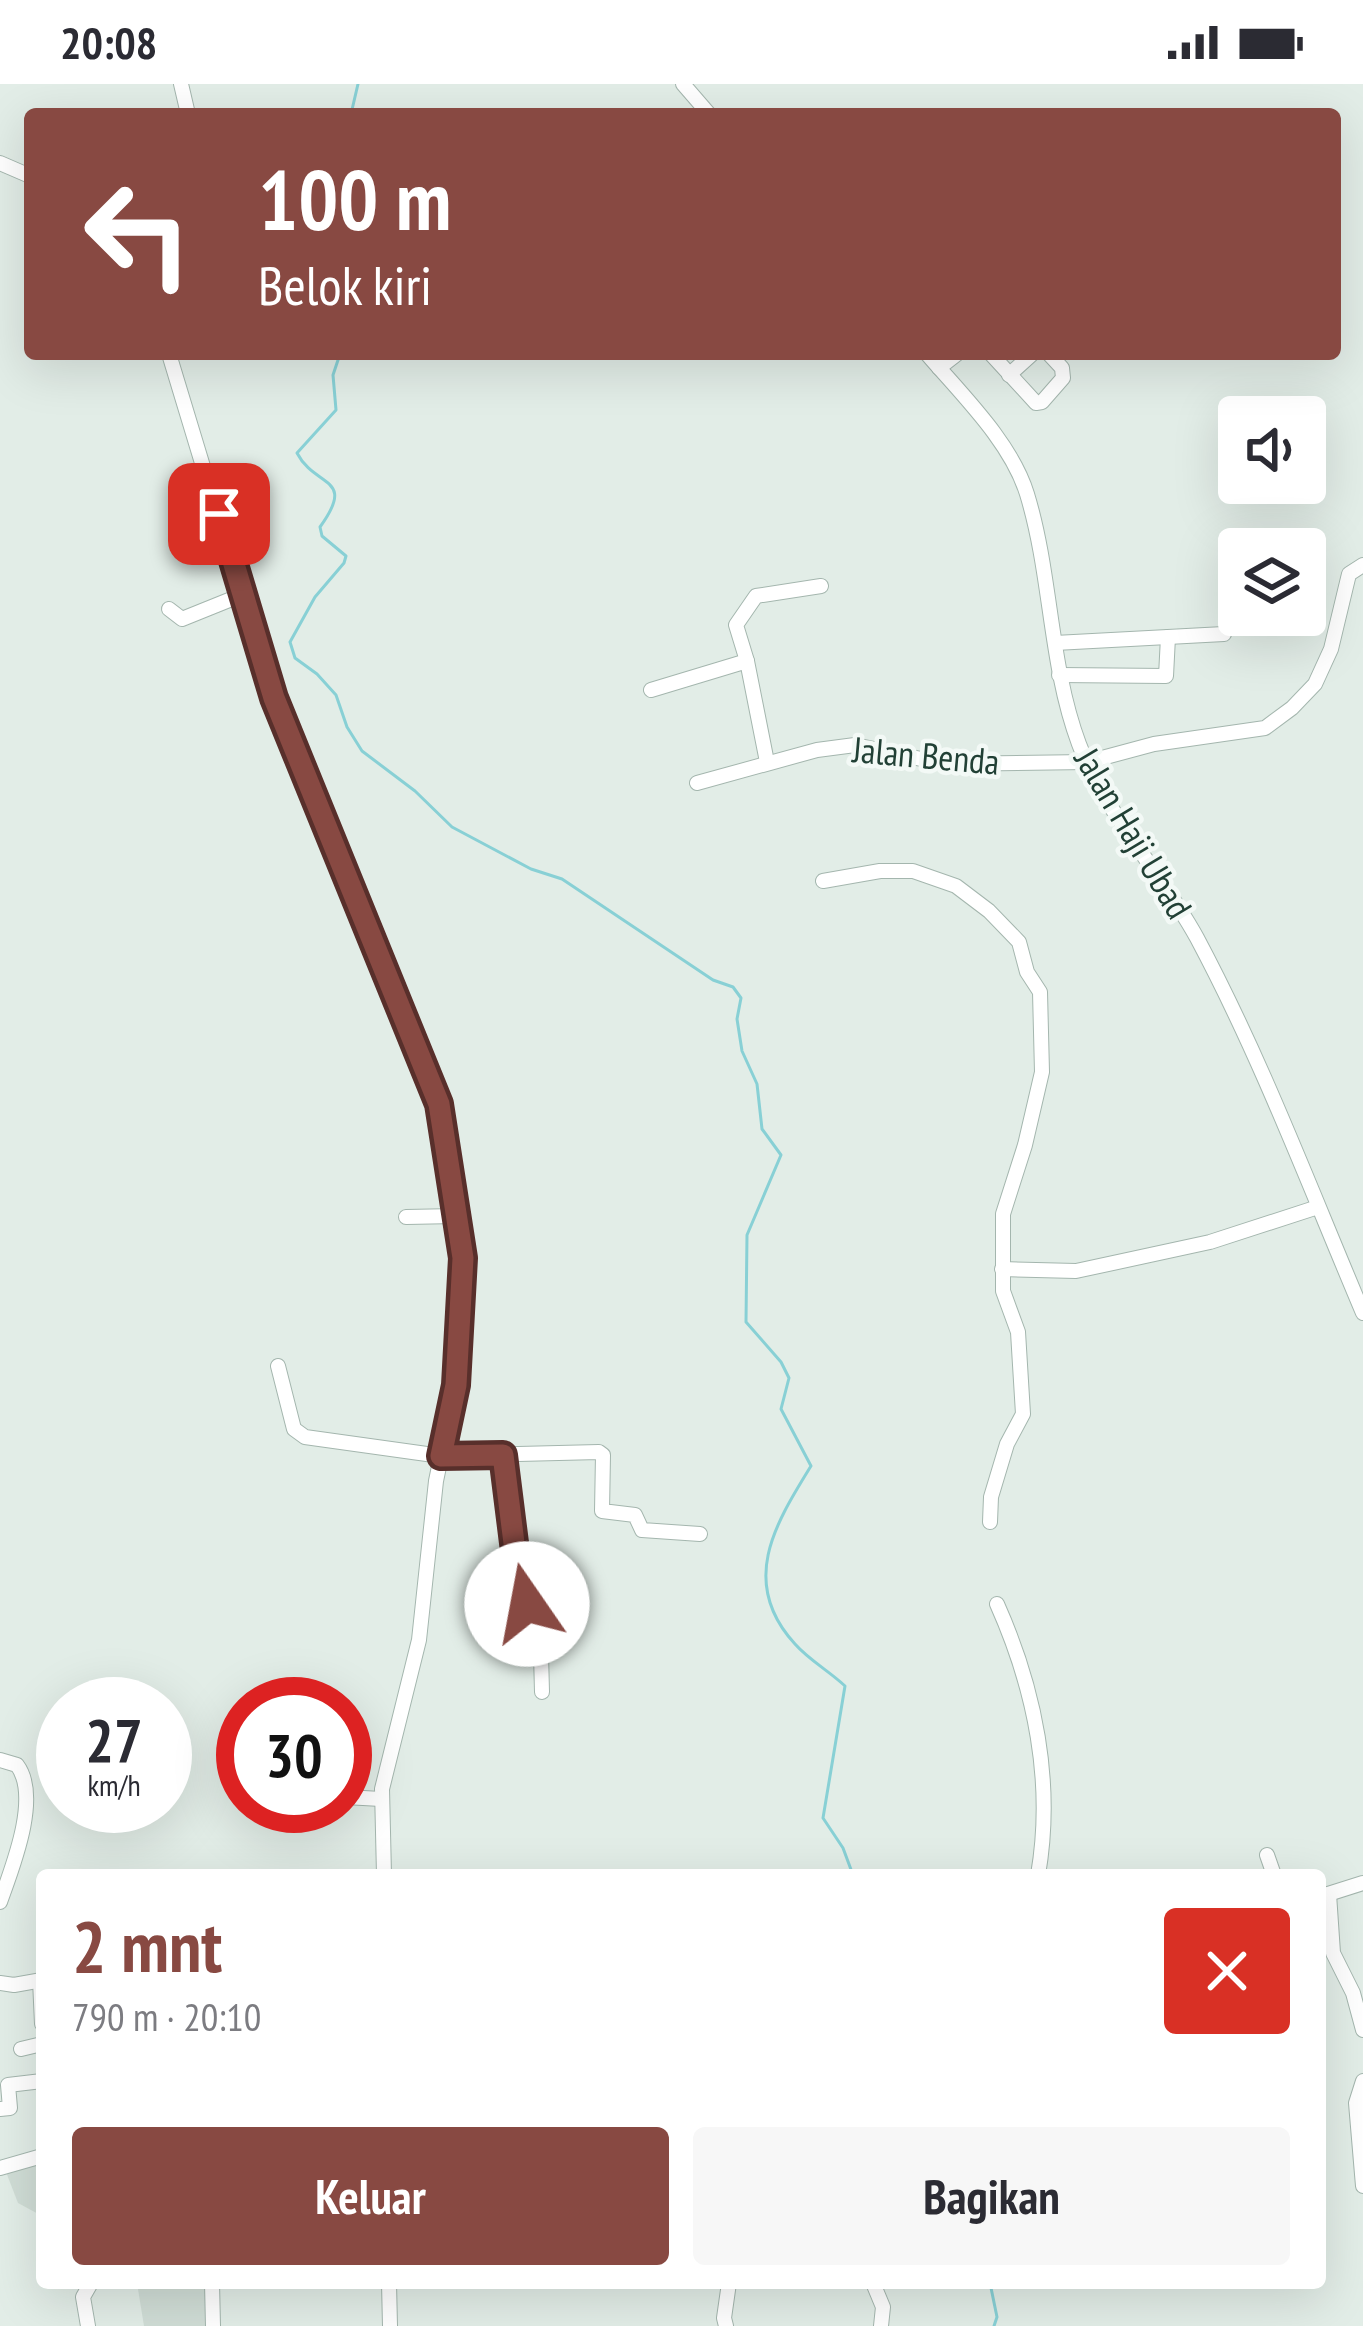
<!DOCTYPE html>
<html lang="id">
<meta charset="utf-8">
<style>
:root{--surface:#fff;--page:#f7f7f7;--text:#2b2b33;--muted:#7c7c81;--accent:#884942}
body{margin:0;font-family:"PT Sans Narrow",sans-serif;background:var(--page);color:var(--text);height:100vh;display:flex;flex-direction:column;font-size:45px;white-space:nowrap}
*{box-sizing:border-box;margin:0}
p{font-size:39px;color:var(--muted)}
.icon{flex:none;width:66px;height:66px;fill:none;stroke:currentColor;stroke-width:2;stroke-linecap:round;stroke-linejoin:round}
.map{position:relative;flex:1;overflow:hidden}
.panel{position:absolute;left:36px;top:1785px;width:1290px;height:420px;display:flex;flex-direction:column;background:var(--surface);border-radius:12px;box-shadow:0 12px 48px #0002}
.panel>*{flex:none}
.hud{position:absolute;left:24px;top:24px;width:1317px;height:252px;border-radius:12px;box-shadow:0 12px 48px #0002;background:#884942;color:#fff;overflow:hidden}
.controls{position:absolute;left:1218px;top:312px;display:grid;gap:24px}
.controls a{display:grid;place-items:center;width:108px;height:108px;border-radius:12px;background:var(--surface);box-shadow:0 12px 48px #0002;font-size:60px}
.speed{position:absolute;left:36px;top:1593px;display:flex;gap:24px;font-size:60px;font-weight:700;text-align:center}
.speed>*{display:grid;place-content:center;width:156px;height:156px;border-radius:50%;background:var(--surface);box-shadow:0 12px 48px #0002;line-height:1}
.speed small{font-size:30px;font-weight:400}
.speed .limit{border:18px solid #d22;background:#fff;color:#111}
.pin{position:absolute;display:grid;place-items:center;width:102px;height:102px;color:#fff;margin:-51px;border-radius:24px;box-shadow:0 6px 18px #0006}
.me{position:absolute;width:132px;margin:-66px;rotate:348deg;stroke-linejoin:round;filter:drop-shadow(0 0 9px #0008)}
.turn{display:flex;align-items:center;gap:42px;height:252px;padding:0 36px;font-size:54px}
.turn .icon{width:156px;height:156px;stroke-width:2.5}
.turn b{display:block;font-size:84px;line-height:102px}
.round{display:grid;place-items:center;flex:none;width:126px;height:126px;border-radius:12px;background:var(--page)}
.overview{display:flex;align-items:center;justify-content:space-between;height:204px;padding:0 36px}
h1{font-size:72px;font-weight:600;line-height:90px;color:var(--accent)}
.cta{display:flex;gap:24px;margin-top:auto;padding:24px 36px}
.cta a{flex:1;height:138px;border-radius:12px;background:var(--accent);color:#fff;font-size:48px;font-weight:600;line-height:138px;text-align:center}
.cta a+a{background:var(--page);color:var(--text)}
.status{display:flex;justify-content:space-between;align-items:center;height:84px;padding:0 60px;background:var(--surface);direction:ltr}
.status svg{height:33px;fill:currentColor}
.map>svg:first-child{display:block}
</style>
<div class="status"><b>20:08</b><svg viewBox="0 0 49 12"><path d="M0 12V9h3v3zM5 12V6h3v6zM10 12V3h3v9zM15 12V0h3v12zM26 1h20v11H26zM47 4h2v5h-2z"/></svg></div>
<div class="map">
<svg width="1363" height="2242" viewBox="0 0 1363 2242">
<rect width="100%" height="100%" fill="#e2ede7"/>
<!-- built -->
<g fill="#d0ddd6">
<path d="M42,2077V2132L18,2119L6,2088Z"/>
<path d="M137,2199H217V2242H144Z"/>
</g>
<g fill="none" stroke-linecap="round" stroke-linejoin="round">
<!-- stream -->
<g stroke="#88d0d5" stroke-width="3">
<path d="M351,30L358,0"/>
<path d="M340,270L333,291L336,326L297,369C315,404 357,392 320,443L322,452L346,472L344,479L315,513L290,558L295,574L317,590L336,611L347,643L362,667L415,707L452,743L531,785L562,795L713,896L733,903L741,914L737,935L742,967L757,1000L762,1045L781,1071L747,1151L746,1238L781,1278L789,1294L781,1325L811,1382C776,1439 738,1498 795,1560C809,1576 829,1587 845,1602L823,1734L843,1764L853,1791"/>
<path d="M990,2199L997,2233L994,2242"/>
</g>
<!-- minor casing -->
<g stroke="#a4b6ae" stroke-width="16">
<g id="minor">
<path d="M181,0L188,30"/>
<path d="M683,0L709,30"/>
<path d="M0,79L30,92"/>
<path d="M169,270L264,584L433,1003L442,1033L463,1174V1216L456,1301L436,1397L419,1556L382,1705L384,1791"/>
<path d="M927,270C962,311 1011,358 1027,410C1052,492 1049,580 1079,660C1106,731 1161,788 1197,854C1261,974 1310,1104 1363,1229"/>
<path d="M991,270L1036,319L1042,318L1063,294L1062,284L1049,270"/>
<path d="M939,284L957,270"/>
<path d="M1009,291L1032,270"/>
<path d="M169,525L182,535L244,510"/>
<path d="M1055,559L1224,550"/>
<path d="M747,577L736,541L756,512L821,502"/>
<path d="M1059,591L1166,592L1168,553"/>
<path d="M651,606L747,577L767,678"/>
<path d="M697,699L817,666L855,661L945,680L1087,678L1154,660L1265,644L1292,624L1315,600L1331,565L1349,490L1363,481"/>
<path d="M823,797L880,787H913L956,802L989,827L1019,858L1027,888L1040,908L1042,988L1025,1061L1003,1130V1207L1018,1248L1023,1330L1007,1360L991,1413L990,1438"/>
<path d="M406,1133L456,1132"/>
<path d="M1002,1185L1076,1187L1210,1158L1318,1123"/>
<path d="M278,1282L294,1345L305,1353L441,1372L599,1368L603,1371L602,1427L635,1431L642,1446L700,1450"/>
<path d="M503,1371L515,1467L541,1570L542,1608"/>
<path d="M997,1520C1035,1605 1054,1699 1038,1791"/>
<path d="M0,1676L17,1681C41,1713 12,1784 0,1818"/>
<path d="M345,1713L381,1715"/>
<path d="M1267,1771L1274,1791"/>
<path d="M1329,1810L1333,1869L1353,1909L1363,1946"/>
<path d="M1325,1811L1363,1799"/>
<path d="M40,1896L42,1940"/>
<path d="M0,1899L14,1901L42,1896"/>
<path d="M21,1965L42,1960"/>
<path d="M1363,1997L1356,2019L1363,2102"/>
<path d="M0,2025L10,2024L8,2001L42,1997"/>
<path d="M0,2084L42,2072"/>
<path d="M212,2199L213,2242"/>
<path d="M389,2199L390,2242"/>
<path d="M873,2199L883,2223L881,2242"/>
<path d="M88,2242L83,2213L91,2199"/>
<path d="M726,2242L724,2234L729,2199"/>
</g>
</g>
<!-- minor -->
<use href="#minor" stroke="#fff" stroke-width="14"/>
</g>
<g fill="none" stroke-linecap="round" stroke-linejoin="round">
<!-- route casing -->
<g stroke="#582f2b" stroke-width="30">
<path id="route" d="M219,430L274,614L439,1020L463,1174L456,1301L441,1372L503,1371L515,1467L527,1520"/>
</g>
<!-- route -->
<use href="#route" stroke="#884942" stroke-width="21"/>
</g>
<g text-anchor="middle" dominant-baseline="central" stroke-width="9" stroke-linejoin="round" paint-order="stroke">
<!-- street labels -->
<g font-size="36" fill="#214035" stroke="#f3f9f6">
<text transform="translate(926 671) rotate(5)">Jalan Benda</text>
<text transform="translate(1134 749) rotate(59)">Jalan Haji Ubad</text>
</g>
</g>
</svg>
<div class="controls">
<a><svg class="icon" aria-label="sound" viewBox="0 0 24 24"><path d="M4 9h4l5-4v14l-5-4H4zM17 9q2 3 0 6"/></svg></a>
<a><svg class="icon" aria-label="layers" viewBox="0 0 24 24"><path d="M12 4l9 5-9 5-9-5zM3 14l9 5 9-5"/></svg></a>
</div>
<div class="speed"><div>27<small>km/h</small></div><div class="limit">30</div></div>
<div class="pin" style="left:219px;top:430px;background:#d93025"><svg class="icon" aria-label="arrive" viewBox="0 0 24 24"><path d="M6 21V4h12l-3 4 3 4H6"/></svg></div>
<svg class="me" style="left:527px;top:1520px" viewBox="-20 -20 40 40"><circle r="19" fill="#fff"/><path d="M0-13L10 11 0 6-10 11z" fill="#884942"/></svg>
<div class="hud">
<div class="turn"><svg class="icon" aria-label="left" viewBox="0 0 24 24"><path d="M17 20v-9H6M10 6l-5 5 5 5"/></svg><div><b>100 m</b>Belok kiri</div></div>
</div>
<section class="panel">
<div class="overview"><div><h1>2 mnt</h1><p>790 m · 20:10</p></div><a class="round" style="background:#d93025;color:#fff"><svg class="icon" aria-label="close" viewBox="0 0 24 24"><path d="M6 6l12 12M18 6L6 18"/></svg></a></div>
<div class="cta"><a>Keluar</a><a>Bagikan</a></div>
</section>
</div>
